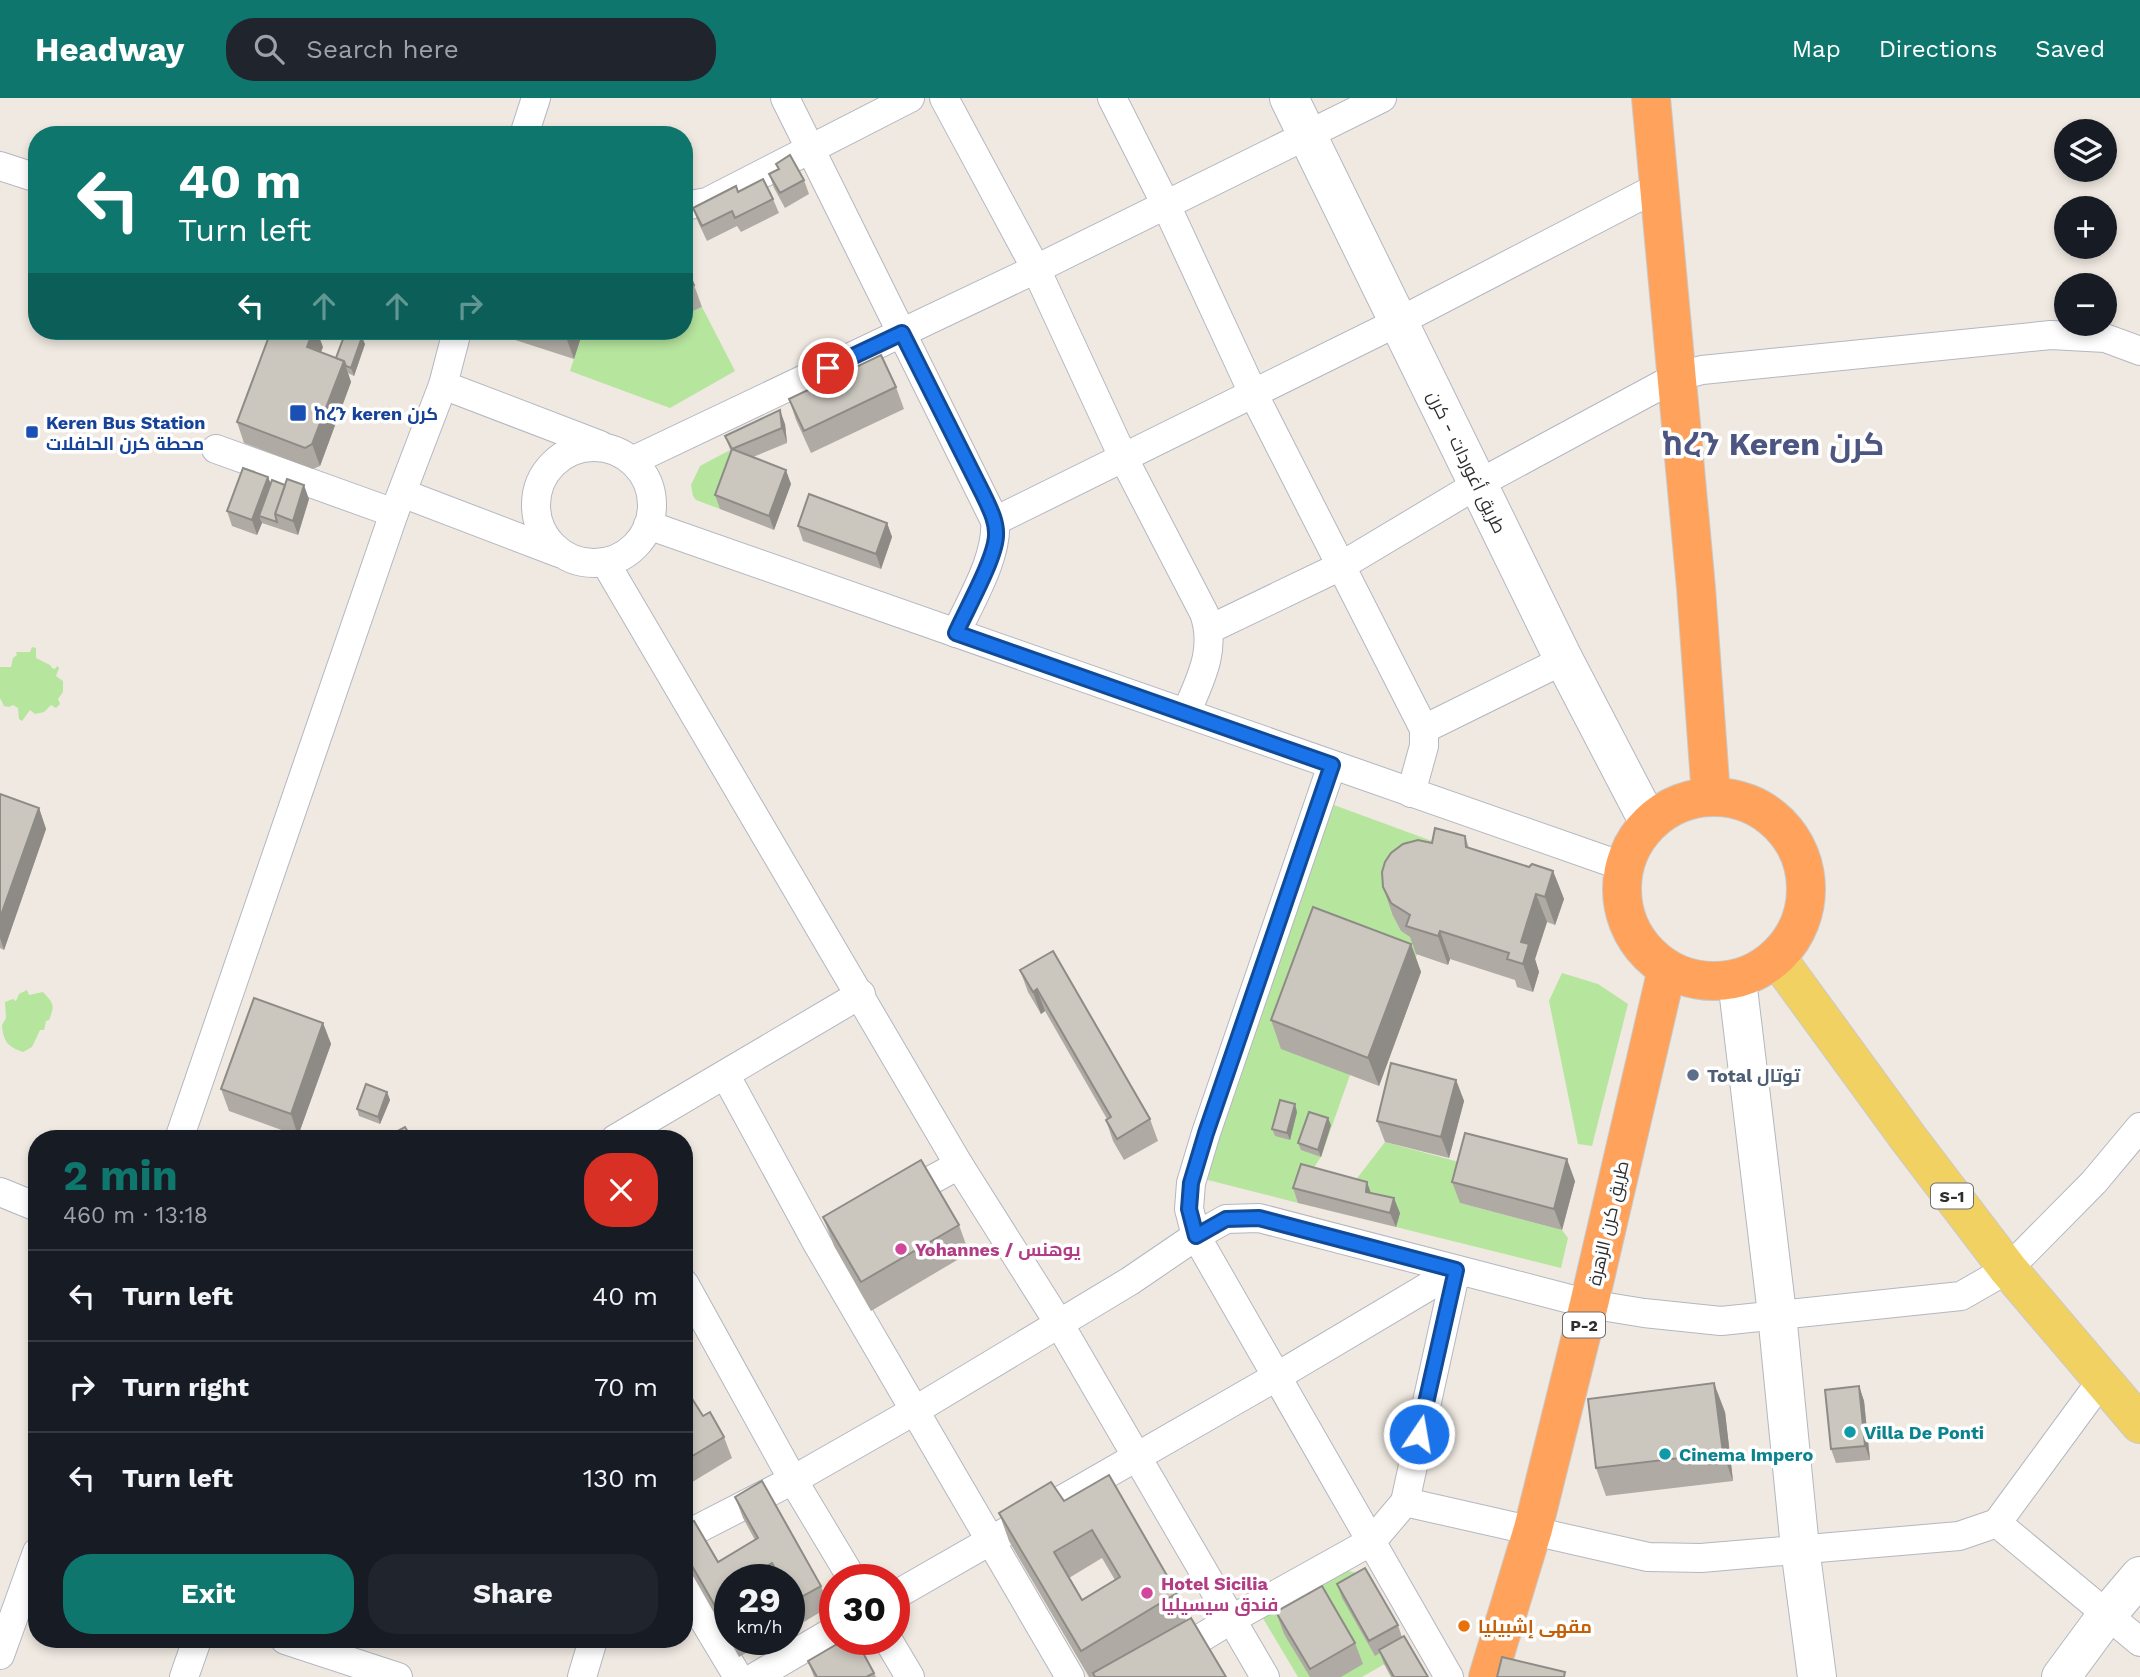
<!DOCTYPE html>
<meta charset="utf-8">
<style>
:root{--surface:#171b24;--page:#20242c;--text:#f1f3f6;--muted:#9ea1a6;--line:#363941;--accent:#0f766e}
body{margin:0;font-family:"Work Sans",Cairo,"Noto Sans Ethiopic",sans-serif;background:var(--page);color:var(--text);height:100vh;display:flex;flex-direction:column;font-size:26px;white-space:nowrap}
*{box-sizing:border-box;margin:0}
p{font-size:23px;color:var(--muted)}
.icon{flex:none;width:38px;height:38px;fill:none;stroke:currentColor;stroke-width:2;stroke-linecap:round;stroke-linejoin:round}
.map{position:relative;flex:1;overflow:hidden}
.drawer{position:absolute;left:28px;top:1032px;width:665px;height:518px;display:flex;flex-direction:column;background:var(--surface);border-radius:28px;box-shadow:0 4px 10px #0003}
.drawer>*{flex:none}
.top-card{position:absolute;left:28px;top:28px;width:665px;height:214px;border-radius:28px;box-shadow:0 4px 10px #0003;background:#0f766e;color:#fff;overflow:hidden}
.fabs{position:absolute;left:2054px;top:21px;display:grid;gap:14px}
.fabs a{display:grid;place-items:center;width:63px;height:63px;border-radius:50%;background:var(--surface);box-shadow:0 4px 10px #0003;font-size:35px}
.speed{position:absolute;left:714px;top:1466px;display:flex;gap:14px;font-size:35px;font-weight:700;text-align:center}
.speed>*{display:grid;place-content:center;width:91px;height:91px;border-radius:50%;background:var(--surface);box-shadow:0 4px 10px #0003;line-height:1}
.speed small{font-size:18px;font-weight:400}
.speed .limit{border:10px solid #d22;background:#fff;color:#111}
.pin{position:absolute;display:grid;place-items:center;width:60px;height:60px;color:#fff;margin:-30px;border:4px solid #fff;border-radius:50%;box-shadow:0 2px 7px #0007}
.me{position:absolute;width:77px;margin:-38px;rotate:12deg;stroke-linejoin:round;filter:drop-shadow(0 0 5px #0008)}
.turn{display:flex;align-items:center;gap:24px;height:147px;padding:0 35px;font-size:32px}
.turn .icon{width:91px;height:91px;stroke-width:2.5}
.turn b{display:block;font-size:49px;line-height:60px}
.lanes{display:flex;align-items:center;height:66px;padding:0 35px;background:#0003;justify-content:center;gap:35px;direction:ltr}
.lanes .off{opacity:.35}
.round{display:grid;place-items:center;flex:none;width:74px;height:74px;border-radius:28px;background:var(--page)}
.overview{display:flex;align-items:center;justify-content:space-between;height:119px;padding:0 35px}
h1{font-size:42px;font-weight:700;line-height:52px;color:var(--accent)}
.primary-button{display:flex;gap:14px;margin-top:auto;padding:14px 35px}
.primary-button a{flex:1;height:80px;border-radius:28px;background:var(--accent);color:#fff;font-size:28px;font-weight:700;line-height:80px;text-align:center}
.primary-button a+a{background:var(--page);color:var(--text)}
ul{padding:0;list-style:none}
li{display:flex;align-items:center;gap:21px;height:91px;padding:0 35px;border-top:2px solid var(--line)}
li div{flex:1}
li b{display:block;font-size:26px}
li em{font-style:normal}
header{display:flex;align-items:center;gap:42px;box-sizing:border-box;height:98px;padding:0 35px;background:var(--accent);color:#fff}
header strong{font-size:33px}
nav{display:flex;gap:38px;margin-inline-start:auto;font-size:24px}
.search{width:490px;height:63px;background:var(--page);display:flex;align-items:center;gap:18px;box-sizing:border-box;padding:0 24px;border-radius:28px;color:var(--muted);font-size:26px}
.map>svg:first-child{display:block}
</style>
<header>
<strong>Headway</strong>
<div class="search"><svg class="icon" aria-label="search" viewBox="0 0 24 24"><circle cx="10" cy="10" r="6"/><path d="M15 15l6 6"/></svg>Search here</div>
<nav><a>Map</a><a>Directions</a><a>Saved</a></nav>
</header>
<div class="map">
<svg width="2140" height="1579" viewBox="0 0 2140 1579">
<rect width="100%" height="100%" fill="#efe9e1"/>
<!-- green -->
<g fill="#b6e59e">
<path d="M702,209L735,273L670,310L570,273L583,233H684V217Z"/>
<path d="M730,352L737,366L720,411L696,402L693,398L691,387L700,368Z"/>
<path d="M32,549L36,550V560L50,567L52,570L55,571L57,568L59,570L56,578L63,583V594L58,601L60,606L56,610L51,607L44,614L35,616L30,612L22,623L19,621L18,610L13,607L9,609L4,608L0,600V569H11L13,560L17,557L16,554H30Z"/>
<path d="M1334,707L1451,750L1393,818L1401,833L1420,845L1413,871L1350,977L1321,1059L1306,1081L1298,1105L1200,1080Z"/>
<path d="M1562,875L1598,886L1628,906L1592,1048L1578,1046L1549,903Z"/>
<path d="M27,892L29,897L43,894C54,906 55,907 49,922L46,923L44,932H40L32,949L23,954C8,949 3,943 2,927L6,920L5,904L13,901L16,903L19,896Z"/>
<path d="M1385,1044L1470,1067L1460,1105L1562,1132L1568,1140L1561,1170L1396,1129L1399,1115L1348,1092Z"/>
<path d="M1339,1470L1367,1478L1409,1552L1362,1579H1298L1261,1517Z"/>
</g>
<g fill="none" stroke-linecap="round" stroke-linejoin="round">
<!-- street casing -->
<g stroke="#b4b7c1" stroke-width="30">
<g id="street">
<path d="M785,0L995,423C998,459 971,502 956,535"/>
<path d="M944,0L1036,171L1123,359L1204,515C1217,552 1200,582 1186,615"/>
<path d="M1112,0L1166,107L1253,295L1424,631V648L1411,695"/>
<path d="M524,37L536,0"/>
<path d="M0,68L37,80"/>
<path d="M684,108L707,104L910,0"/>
<path d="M443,287L600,347"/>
<circle cx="594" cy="407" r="58"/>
<path d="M216,351L394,415"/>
<path d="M632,363L1036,171L1382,0"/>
<path d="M402,395L559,455"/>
<path d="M995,423L1398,224L1660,88"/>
<path d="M648,427L1625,769"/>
<path d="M605,464L959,1067L1060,1227L1265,1579"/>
<path d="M1210,531L1341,468L1478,386L1676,279L1702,272L2051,237L2105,240L2140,253"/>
<path d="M1424,631L1564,562"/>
<path d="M1332,667L1206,1035L1191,1085L1189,1111L1196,1138L1449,1579"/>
<path d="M726,978L817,1145L1070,1579"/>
<path d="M179,1041L394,415L443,287L457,233"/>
<path d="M615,1041L861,896"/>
<path d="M0,1094L37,1109"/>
<path d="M900,1099L959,1067"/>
<path d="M684,1185L793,1382L853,1482"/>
<path d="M1405,1404L1648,1459L1701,1460L1959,1438L1997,1425L2102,1282"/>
<path d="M1997,1425L2140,1544"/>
<path d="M684,1438L793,1382L914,1313L1130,1183L1196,1138L1226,1121L1259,1120L1589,1206L1644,1215L1721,1223L1961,1198L2008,1171L2094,1084L2140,1029"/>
<path d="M684,1489L738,1579"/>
<path d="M894,1498L1276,1279L1456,1172L1405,1404L1372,1443L1232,1521L1137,1579"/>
<path d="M285,1542L398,1579"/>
<path d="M888,1542L910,1579"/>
<path d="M0,1557L37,1454"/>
<path d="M184,1579L197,1542"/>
<path d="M582,1579L593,1542"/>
<path d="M755,1579L835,1532"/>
</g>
</g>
<!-- secondary casing -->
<g stroke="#b4b7c1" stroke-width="40">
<g id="secondary">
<path d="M1289,0L1564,562L1649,725"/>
<path d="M1737,882L1777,1216L1800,1450L1817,1579"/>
<path d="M2061,1579L2106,1518L2140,1478"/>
</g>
</g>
<!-- primary casing -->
<g stroke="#c9c9c9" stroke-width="40">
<path id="primary" d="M1777,860L1909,1041L2008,1171L2140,1326"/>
</g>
<!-- highway casing -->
<g stroke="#c9c9c9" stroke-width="40">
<g id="highway">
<path d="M1651,0L1696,490L1711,698"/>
<circle cx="1714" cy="791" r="92"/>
<path d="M1488,1579L1533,1431L1589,1206L1667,871"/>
</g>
</g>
<!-- street -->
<use href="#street" stroke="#fff" stroke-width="28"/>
<!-- secondary -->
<use href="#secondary" stroke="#fff" stroke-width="38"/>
<!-- primary -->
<use href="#primary" stroke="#f2d163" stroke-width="38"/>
<!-- highway -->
<use href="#highway" stroke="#ffa35c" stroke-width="38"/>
</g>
<!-- wall -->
<g fill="#afaba4" fill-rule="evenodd">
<path d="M776,66L804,82L809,96L785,110L774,90L769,76L778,71Z"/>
<path d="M738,94L773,101L779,115L741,134L737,128L707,143L698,124L693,110Z"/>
<path d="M684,166L694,187L702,209L684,217Z"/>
<path d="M506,233H583L574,261L509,240Z"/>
<path d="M365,246L354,278L348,275L351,284L320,368L313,371L244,345L237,324L323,249L321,254L336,260Z"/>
<path d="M896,289L904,311L811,355L796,322L789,301Z"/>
<path d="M785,326L787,345L753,359L791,386L774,432L720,411L715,397L731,354L725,338Z"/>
<path d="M268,379L271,386L309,401L298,437L262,425L257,437L232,428L227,413Z"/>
<path d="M887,425L892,439L881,471L803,443L798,428Z"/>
<path d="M0,696L39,710L46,731L4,852L0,850Z"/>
<path d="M1465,738L1469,750L1529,769L1553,773L1564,801L1555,827L1547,824L1535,861L1539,874L1533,894L1517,889L1515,882L1450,861L1448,867L1416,856L1410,839L1401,833L1393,818L1383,789L1432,745Z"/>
<path d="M1411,846L1421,874L1379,988L1281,951L1271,922Z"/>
<path d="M1020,872L1150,1021L1158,1043L1124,1062L1113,1043L1106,1022L1107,1021L1045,913L1041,916L1028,894Z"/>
<path d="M323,925L331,946L298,1038L229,1013L221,991Z"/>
<path d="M1456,982L1464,1003L1449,1060L1385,1044L1377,1023Z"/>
<path d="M387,994L390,1002L380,1026L359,1018L357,1011Z"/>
<path d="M1297,1014L1290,1042L1275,1038L1272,1031Z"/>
<path d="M1331,1027L1321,1059L1301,1052L1298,1045Z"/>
<path d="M1575,1083L1562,1132L1460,1105L1452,1084Z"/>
<path d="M1293,1090L1371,1095L1400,1115L1396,1129L1298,1105Z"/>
<path d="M823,1119L959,1127L969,1155L871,1213L834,1148Z"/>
<path d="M684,1288L703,1318L724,1339L732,1360L684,1389Z"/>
<path d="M1859,1288L1864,1303L1870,1362L1836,1365L1831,1351Z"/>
<path d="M1725,1314L1733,1383L1606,1398L1596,1370Z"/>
<path d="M735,1399L821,1488L829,1509L802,1525L789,1503V1482H730V1542H762L763,1545L739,1559L684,1462V1429L718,1464L755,1442L743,1420Z"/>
<path d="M1064,1403L1177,1495L1186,1523L1226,1579H1089L1009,1443L999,1415ZM1102,1460L1115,1482L1082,1502L1069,1480Z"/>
<path d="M1337,1486L1398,1527L1402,1539L1428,1579H1391L1384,1566L1380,1555L1375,1558L1342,1500Z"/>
<path d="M1276,1514L1355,1545L1363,1566L1341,1579H1310L1284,1536Z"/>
<path d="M808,1563L874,1575L876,1579H814Z"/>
</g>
<!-- shaded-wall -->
<g fill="#8e8b86">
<path d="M313,233H317L323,249L314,270L307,249Z"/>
<path d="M568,233H583L574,261L566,239Z"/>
<path d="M362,239L365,246L354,278L351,270Z"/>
<path d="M344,263L351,284L320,368L312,346Z"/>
<path d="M780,312L785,326L787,345L782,330Z"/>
<path d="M786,372L791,386L774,432L769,418Z"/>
<path d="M268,379L274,394L259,418L262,425L257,437L252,422Z"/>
<path d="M304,387L309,401L298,437L293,423Z"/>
<path d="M887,425L892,439L881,471L876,456Z"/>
<path d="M39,710L46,731L4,852L0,840V820Z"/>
<path d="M1553,773L1564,801L1555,827L1545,799Z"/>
<path d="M1536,796L1547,824L1535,861L1539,874L1533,894L1523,866L1521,844Z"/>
<path d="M1440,833L1450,861L1448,867L1438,838Z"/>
<path d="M1411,846L1421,874L1379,988L1368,960Z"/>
<path d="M1037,891L1045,913L1041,916L1033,894Z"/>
<path d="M323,925L331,946L298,1038L291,1016Z"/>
<path d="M1456,982L1464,1003L1449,1060L1441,1039Z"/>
<path d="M387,994L390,1002L380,1026L378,1019Z"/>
<path d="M1295,1006L1297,1014L1290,1042L1287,1035Z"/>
<path d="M1328,1020L1331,1027L1321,1059L1318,1052Z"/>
<path d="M1567,1061L1575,1083L1562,1132L1554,1111Z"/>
<path d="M1367,1084L1372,1098L1366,1094Z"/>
<path d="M1394,1100L1400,1115L1396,1129L1390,1115Z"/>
<path d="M1714,1285L1725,1314L1733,1383L1723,1355Z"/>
<path d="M1859,1288L1864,1303L1870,1362L1865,1348Z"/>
</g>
<!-- building -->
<g fill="#cbc7bf" stroke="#8e8b86" stroke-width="2" fill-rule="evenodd">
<path d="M790,57L804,82L780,95L769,76L779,71L776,66Z"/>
<path d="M763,81L773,101L735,120L732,113L702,128L693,110L736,88L738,94Z"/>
<path d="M684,166L694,187L684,192Z"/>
<path d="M271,233H313L307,249L344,263L312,346L305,350L237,324Z"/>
<path d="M346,233L362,239L351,270L346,268L344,263L336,260Z"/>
<path d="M546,233H568L566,239Z"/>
<path d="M881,257L896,289L804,333L789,301Z"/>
<path d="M780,312L782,330L732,351L725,338Z"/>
<path d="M732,351L786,372L769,418L715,397Z"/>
<path d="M243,370L268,379L252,422L227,413Z"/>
<path d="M287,381L304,387L293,423L275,416Z"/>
<path d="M272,382L285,387L275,416L277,424L259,418Z"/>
<path d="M809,396L887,425L876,456L798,428Z"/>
<path d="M0,696L39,710L0,820Z"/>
<path d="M1435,730L1465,738L1466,749L1529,769L1532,766L1553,773L1545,799L1536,796L1521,844L1529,846L1523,866L1507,861L1509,855L1440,833L1438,838L1406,828L1410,817L1391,805L1383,789L1382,774L1385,764L1391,755L1403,746L1418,742L1432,745Z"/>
<path d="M1313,809L1411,846L1368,960L1271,922Z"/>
<path d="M1053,853L1150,1021L1117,1041L1106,1022L1111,1019L1037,891L1033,894L1020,872Z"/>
<path d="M254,900L323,925L291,1016L221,991Z"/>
<path d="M1391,965L1456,982L1441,1039L1377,1023Z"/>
<path d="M366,986L387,994L378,1019L357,1011Z"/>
<path d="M1280,1002L1295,1006L1287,1035L1272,1031Z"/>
<path d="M1309,1014L1328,1020L1318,1052L1298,1045Z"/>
<path d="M405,1029L412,1041H383Z"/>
<path d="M1465,1035L1567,1061L1554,1111L1452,1084Z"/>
<path d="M921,1062L959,1127L861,1184L823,1119Z"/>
<path d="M1301,1066L1367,1084L1366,1094L1394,1100L1390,1115L1293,1090Z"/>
<path d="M1714,1285L1723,1355L1596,1370L1588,1301Z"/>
<path d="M684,1288L703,1318L710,1314L724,1339L684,1363Z"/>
<path d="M1859,1288L1865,1348L1831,1351L1825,1292Z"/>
<path d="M1109,1377L1177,1495L1081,1553L999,1415L1051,1384L1064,1403ZM1092,1432L1120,1479L1082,1502L1054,1454Z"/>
<path d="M762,1383L821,1488L794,1503L789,1495V1482H782L772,1465L743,1482H730V1534L684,1454V1429L694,1423L718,1464L758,1440L735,1399Z"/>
<path d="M1365,1470L1398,1527L1369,1543L1337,1486Z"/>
<path d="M1322,1488L1355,1545L1310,1571L1276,1514Z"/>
<path d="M1191,1520L1226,1579H1095L1093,1575Z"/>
<path d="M1404,1538L1428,1579H1394L1379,1552Z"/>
<path d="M844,1542H856L874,1575L868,1578L869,1579H817L808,1563Z"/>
<path d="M1502,1559L1565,1574L1564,1579H1497Z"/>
</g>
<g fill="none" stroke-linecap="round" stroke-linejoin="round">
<!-- route casing -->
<g stroke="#114b97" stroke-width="18">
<path id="route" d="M828,270L902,235L983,396C989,409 997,423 996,438C995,461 966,512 956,535L1332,667L1206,1035L1191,1085L1189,1111L1196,1138L1226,1121L1259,1120L1456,1172L1419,1336"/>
</g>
<!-- route -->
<use href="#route" stroke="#1a73e8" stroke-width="12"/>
</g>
<!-- markers -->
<g fill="#1a4fb4" stroke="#fff" stroke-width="2.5">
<rect x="289" y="306" width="18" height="18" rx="3.5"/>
<rect x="25" y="327" width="14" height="14" rx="3.5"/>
</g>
<circle fill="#5c6f8a" stroke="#fff" stroke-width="2.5" cx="1693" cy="977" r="7"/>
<g fill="#d1479c" stroke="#fff" stroke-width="2.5">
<circle cx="901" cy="1151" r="7"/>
<circle cx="1147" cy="1495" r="7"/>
</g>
<g fill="#0f9aa8" stroke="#fff" stroke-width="2.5">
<circle cx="1850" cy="1334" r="7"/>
<circle cx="1665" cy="1356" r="7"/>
</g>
<circle fill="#e8710a" stroke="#fff" stroke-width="2.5" cx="1464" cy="1528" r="7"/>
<g text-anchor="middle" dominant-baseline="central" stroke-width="7" stroke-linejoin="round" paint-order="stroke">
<!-- shield labels -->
<g fill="#fff" stroke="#6d6d6d" stroke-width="2">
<rect x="1931" y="1085.5" width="42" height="25" rx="5"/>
<rect x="1563" y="1214.5" width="42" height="25" rx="5"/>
</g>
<g font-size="16" font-weight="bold" fill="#2e2e2e">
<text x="1952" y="1098">S-1</text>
<text x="1584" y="1227">P-2</text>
</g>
<!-- transit labels -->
<g font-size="18" font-weight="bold" fill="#164399" stroke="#fff" text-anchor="start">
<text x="314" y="315">ከረን keren كرن</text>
<text x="46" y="324">Keren Bus Station<tspan x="46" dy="21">محطة كرن الحافلات</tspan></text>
</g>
<!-- street labels -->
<g font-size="18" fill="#2e2e2e" stroke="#fff">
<text transform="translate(1467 364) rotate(64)">طريق أغوردات - كرن</text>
<text transform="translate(1608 1125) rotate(-77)">طريق كرن الزهرة</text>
</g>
<!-- service labels -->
<g font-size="18" font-weight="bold" fill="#4e5e75" stroke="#fff" text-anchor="start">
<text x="1707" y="977">Total توتال</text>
</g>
<!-- hotel labels -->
<g font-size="18" font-weight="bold" fill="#b23c85" stroke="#fff" text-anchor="start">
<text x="915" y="1151">Yohannes / يوهنس</text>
<text x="1161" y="1485">Hotel Sicilia<tspan x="1161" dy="21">فندق سيسيليا</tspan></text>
</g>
<!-- culture labels -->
<g font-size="18" font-weight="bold" fill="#0d838f" stroke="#fff" text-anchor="start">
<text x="1864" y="1334">Villa De Ponti</text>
<text x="1679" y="1356">Cinema Impero</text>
</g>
<!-- food labels -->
<g font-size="18" font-weight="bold" fill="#c56008" stroke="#fff" text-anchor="start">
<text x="1478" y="1528">مقهى إشبيليا</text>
</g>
<!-- town labels -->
<g font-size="32" font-weight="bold" fill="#4d5680" stroke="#fff">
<text x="1773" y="346">ከረን Keren كرن</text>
</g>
</g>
</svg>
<div class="fabs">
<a><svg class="icon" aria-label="layers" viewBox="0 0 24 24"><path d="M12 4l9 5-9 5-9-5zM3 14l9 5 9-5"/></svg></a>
<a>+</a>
<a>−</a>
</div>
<div class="speed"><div>29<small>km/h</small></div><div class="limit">30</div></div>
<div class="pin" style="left:828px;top:270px;background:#d93025"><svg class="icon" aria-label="arrive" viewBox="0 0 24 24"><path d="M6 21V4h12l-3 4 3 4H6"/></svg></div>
<svg class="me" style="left:1419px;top:1336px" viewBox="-20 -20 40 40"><circle r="17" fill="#1a73e8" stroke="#fff" stroke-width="3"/><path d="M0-11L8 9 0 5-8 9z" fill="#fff"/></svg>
<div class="top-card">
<div class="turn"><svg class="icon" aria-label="left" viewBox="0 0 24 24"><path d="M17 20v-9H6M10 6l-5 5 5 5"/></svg><div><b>40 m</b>Turn left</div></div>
<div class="lanes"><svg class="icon" aria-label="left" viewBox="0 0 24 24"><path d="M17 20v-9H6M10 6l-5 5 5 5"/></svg><svg class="icon off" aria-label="ahead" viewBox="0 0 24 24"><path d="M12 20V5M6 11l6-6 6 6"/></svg><svg class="icon off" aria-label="ahead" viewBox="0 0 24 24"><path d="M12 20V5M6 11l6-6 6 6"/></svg><svg class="icon off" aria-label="right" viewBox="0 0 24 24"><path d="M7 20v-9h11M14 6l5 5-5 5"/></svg></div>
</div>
<section class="drawer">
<div class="overview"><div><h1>2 min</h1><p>460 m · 13:18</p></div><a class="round" style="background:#d93025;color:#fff"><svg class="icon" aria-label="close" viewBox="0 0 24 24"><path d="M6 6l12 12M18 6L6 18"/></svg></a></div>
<ul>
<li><svg class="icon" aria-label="left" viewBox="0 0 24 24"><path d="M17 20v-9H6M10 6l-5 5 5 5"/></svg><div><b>Turn left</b></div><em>40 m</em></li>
<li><svg class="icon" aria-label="right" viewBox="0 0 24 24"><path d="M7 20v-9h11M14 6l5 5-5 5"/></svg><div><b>Turn right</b></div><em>70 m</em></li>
<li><svg class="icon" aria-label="left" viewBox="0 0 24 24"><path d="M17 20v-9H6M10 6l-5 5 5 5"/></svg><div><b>Turn left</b></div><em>130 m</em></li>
</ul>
<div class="primary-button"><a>Exit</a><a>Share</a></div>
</section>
</div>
